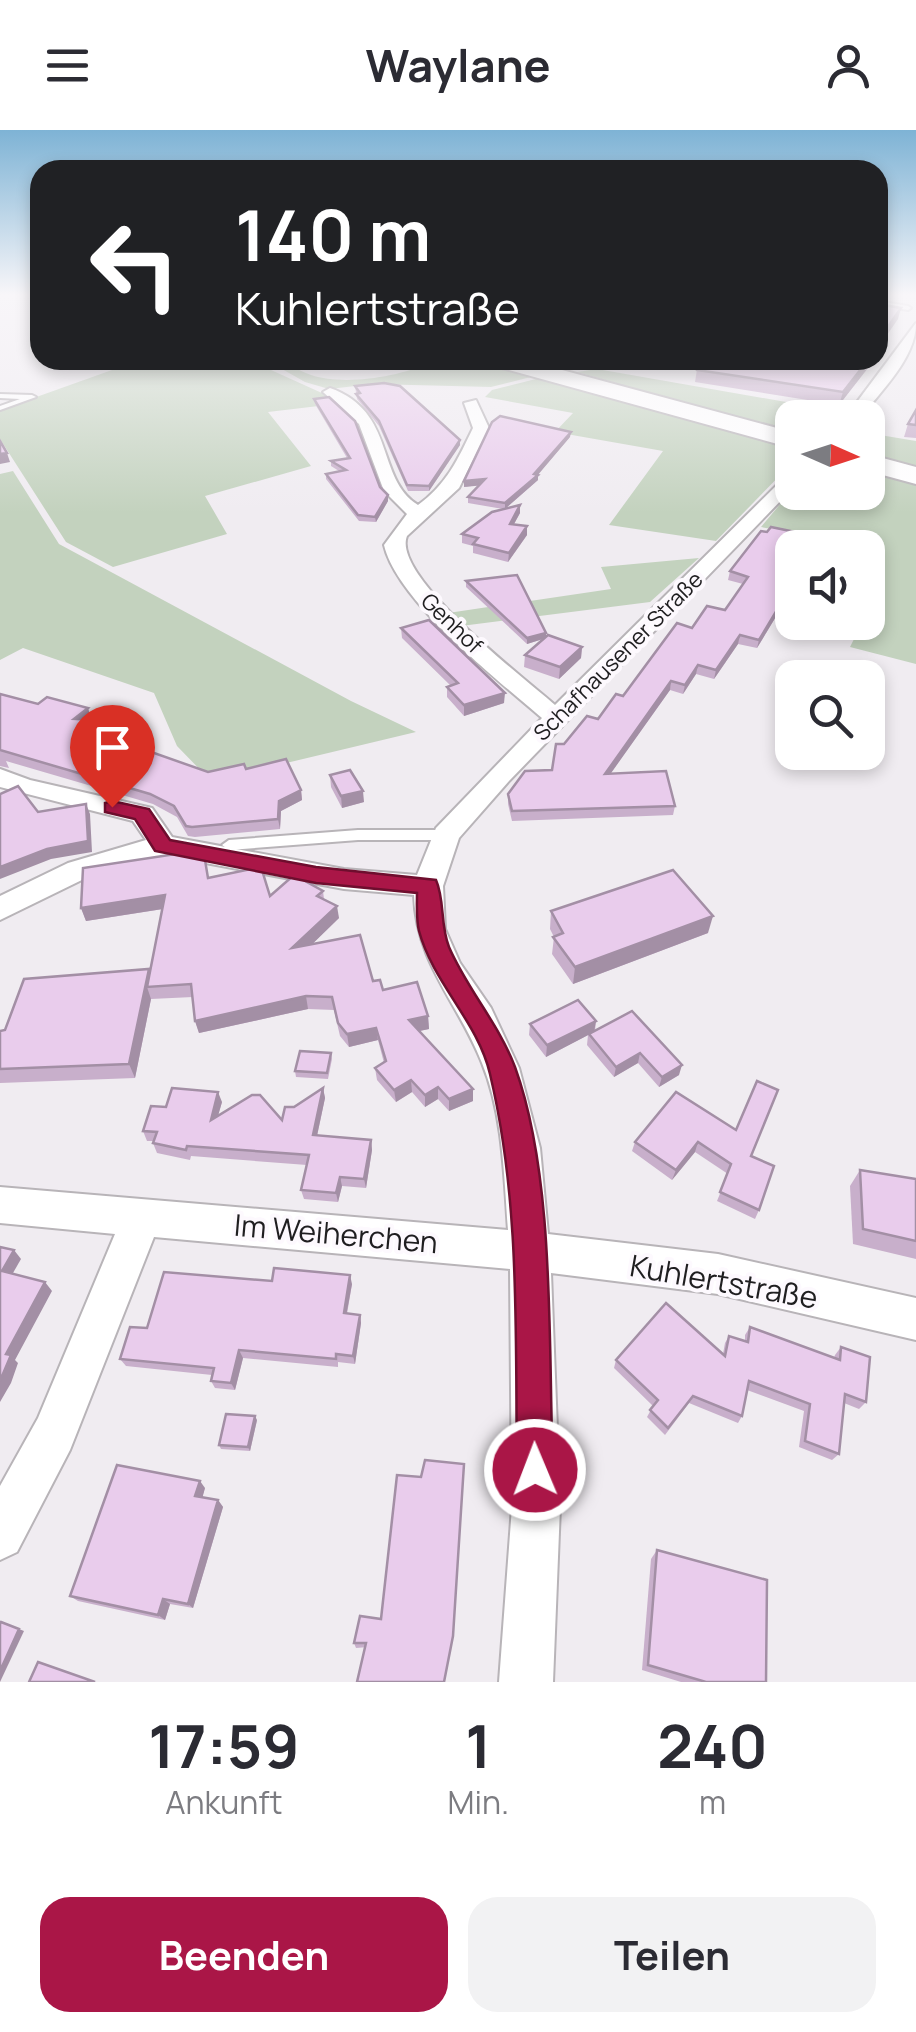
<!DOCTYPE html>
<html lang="de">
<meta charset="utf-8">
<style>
:root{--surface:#fff;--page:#f2f2f3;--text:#2b2b33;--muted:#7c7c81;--accent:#aa1647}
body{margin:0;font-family:Manrope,sans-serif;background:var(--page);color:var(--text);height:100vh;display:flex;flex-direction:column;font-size:38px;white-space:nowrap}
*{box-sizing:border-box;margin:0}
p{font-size:32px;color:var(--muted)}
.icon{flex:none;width:55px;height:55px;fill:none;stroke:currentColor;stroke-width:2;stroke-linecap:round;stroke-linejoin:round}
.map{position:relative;height:1552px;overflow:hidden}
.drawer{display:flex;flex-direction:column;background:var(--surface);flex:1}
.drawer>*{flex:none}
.hud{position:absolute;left:30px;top:30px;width:858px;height:210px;border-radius:30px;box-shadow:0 5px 15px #0003;background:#202124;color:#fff;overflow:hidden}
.needle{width:65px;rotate:93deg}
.fabs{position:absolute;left:775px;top:270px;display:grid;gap:20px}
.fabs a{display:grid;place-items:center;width:110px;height:110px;border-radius:20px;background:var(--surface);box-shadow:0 5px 15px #0003;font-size:50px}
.pin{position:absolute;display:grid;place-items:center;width:85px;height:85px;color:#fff;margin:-102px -42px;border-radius:50% 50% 50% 0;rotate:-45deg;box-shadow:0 0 10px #0007}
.pin .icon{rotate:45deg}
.me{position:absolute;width:110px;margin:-55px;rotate:359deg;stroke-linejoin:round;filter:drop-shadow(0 0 8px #0008)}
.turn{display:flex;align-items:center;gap:35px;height:210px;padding:0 40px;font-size:45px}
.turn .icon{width:130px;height:130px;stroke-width:2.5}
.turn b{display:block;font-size:70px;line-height:85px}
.eta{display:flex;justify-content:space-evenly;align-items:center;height:170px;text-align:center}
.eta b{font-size:60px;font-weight:700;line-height:70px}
.primary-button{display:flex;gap:20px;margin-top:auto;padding:20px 40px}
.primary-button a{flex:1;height:115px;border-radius:30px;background:var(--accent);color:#fff;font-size:40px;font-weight:700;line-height:115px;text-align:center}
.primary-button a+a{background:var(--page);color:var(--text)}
header{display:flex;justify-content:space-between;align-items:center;height:130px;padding:0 40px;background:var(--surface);font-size:45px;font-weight:700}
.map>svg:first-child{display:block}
</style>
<header><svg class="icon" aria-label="menu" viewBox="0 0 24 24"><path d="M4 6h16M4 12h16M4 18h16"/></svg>Waylane<svg class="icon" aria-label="person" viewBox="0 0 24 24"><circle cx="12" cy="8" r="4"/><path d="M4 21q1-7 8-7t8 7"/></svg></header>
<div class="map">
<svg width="916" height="1552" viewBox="0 0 916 1552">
<rect width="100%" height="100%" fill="#f0ecf1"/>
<!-- green -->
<g fill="#c3d2be">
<path d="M140,230H260L271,240L344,273L268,282L311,336L205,366L227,404L113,437L66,412L0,309V280Z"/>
<path d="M266,230C284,230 295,239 311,245C344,256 398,247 429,233L422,230H478L535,246L491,257L373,254L329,259L305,252Z"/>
<path d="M597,239L843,282L837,287L792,288V303L577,242Z"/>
<path d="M544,247L792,317V333L716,411L609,395L663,321L555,302L573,283L485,267L492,260Z"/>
<path d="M868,303L916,311V341L868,326Z"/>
<path d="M868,337L916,351V534L850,517L862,493L868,492V482L878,463L868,460V418L761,397L792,360L868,362Z"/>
<path d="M13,341L59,414L351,571L416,602L211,651L177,616L154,563L23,518L0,530V344Z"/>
<path d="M699,428L650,472L461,496L448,483L611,459L601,437Z"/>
</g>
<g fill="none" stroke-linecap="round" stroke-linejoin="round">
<!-- lane casing -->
<g stroke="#b8b4b8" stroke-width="4">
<g id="lane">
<path d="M878,171L908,176L911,178L908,180L878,175Z"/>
<path d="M0,264L32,265L36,267L0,280V276L20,269L0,268Z"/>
<path d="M358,700H446L453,705L446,710H358L229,720L222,715L229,710Z"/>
</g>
</g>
<!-- street casing -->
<g stroke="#b8b4b8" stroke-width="4">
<g id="street">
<path d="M916,193C916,228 881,261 860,288H845Z"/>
<path d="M330,258C397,282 375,348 418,375C447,354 458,329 473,298L464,273L476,270L489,298L459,358L407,406C391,446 524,548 555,575L786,346L792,345V359L509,651L459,708L443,756L445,799L460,833L491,878L519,938L540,1018L548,1104L718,1124L916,1168V1210L718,1164L551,1143L560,1377L553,1552H499L512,1377L510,1139L154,1107L70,1320L17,1422L0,1430V1356L38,1288L115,1104L0,1093V1057L508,1100C504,1045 503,984 482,933C458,872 416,834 414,765L344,759L163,725L88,747L0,790V766L68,733L146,710L133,691L0,657V639L30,650L152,678L172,707L344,739L417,745L436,698L542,588C498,550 397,471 384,415L407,384L384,361L359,294L323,262Z"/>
</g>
</g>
<!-- primary casing -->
<g stroke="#b8b4b8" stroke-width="4">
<g id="primary">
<path d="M488,230H525L792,302V318L491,235Z"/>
<path d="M868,324L916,337V354L868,341Z"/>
</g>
</g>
<!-- lane -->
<use href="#lane" fill="#fff" fill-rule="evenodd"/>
<!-- street -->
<use href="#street" fill="#fff" fill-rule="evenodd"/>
<!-- primary -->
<use href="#primary" fill="#fff" fill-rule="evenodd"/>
</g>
<!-- wall -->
<g fill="#c8afcb">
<path d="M698,233L871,234L839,275L695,252Z"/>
<path d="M355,256L460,315L429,361H408L379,296L357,269Z"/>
<path d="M314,269L388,365V371L376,392L359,391L326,349V344L339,341L331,336V331L347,328L315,274Z"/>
<path d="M916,280V308L904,307L908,294Z"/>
<path d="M570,307L538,344V350L506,378L520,375V383L514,394L527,396V405L508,432L473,423V416L462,413V404L503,379L468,373V367L479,355L464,357Z"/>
<path d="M771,397L824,408L821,418H792V460L757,518L738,514L714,549L696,544L683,564L670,560L610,644L666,641L675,676L673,685L512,691L508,674V664L525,641L552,640L556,614H564L587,586L598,589L616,564L623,566L677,493L692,498L707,476L725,480L743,454L728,450L730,441L761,401L767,402Z"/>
<path d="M466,451L546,503V507L582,517L581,528L559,549L524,537L525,525L543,509L527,514L466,457Z"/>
<path d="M401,498L504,573L464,586L447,567V557L451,556L402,508Z"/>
<path d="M0,564L38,574L88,578L91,589L90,590L143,592L146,602L131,615L208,642L246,639L301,660L302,670L281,681L280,699L195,707L188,706L177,687L153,674L6,631L9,638L0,636Z"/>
<path d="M330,645L364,672L342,678L331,657Z"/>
<path d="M209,748L270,766L323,761L324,769L339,788L312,814L373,851L383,860L428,886L429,899L419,901L473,971L449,981L438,969L425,977L412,962L396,972L377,950L375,938L384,933L378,910L349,917L340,906L334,880L308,879L199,903L195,891L193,867L151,869L135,948L0,953V901L5,900L150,841L163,779L86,791L81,778Z"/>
<path d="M551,781L708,803L573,854L552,824L554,807L550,799Z"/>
<path d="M632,881L679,945L659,957L638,933L614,947L587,915L588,905L546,927L529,905L530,894L596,891L595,901Z"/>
<path d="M331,923L332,929L328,949L296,947L295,941Z"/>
<path d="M323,958L325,968L317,1006L371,1010L372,1020L366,1058L342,1056L338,1072L304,1069L301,1060L307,1035L191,1026L190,1030L157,1023L153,1013L154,1011H147L143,1001L166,977L222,972L218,985L282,990L294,977Z"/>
<path d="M676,962L751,1026L759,1080L755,1089L717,1071L728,1044L695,1022L672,1050L632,1021L635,1012Z"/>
<path d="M860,1040L916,1049V1129L853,1114L850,1056Z"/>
<path d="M272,1151L352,1154L347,1184L360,1185L361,1193L355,1234L338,1232V1237L243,1228L235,1260L215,1258L211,1251L212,1245L126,1236L120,1229L147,1198Z"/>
<path d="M750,1197L834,1228L835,1225L841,1217L866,1272L859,1279L844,1273L839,1324L832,1330L799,1317L804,1281L747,1260L742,1286L738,1293L689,1273L665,1305L647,1287L653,1276L614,1238L616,1230L723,1224L725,1213L729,1206L745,1211V1205Z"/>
<path d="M257,1290L250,1321L221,1319L219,1315Z"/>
<path d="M205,1358L202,1367L218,1370L223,1377L193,1478L170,1474L165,1490L78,1471L70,1466Z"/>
<path d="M657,1420L766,1552H681L642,1540L651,1429Z"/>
<path d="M453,1510L356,1518L354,1513Z"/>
</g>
<!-- shaded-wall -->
<g fill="#a38fa5">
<path d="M901,178L898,189L878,218V211Z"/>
<path d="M868,230H872L871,234L839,275L843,262Z"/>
<path d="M571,302L570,307L537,346L538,345V350L505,379V373Z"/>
<path d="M460,310V315L429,361V356Z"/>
<path d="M7,323L10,332L0,334V324Z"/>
<path d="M485,349V355L464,357V351Z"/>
<path d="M388,365V371L376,392L375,387Z"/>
<path d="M520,375V383L509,403L510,394Z"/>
<path d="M527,396V405L508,432L509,423Z"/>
<path d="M792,455V460L757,518L759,510Z"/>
<path d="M546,503V508L527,514V508Z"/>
<path d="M740,505L738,514L714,549L716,540Z"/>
<path d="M582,517L581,528L559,549L560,537Z"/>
<path d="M698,535L696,544L683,564L685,555Z"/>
<path d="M671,551L670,560L604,653L605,644Z"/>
<path d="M505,563L504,573L464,586V575Z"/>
<path d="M88,578L91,589L78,600L74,589Z"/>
<path d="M143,592L146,602L123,621L120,611Z"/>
<path d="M301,660L302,670L281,681L280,699L278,689L279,671Z"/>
<path d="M363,661L364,672L342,678L341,666Z"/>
<path d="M86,674L90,684L92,722L51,729L0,749V737Z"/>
<path d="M165,765L169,778L86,791L81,778Z"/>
<path d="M337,776L339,788L295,831L292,818Z"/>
<path d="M713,786L708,803L573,854L575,837Z"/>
<path d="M149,839L147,857L151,869L135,948L129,934Z"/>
<path d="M306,866L308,879L199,903L195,891Z"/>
<path d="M428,886L429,899L410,903L409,890Z"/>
<path d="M596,891L594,902L546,927L547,915Z"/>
<path d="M376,898L378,910L349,917L347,904Z"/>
<path d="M640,923L638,933L614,947L616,937Z"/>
<path d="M682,935L679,945L659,957L662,947Z"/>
<path d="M411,950L412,962L396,972L394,960Z"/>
<path d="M438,957V969L425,977V965Z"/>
<path d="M323,958L325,968L315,1015L313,1005Z"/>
<path d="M473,959V971L449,981V969Z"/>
<path d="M218,962L222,972L214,1000L211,990Z"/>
<path d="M371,1010L372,1020L366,1058L364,1049Z"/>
<path d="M698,1012L695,1022L672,1050L676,1040Z"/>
<path d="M340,1047L342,1056L338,1072L336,1063Z"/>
<path d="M14,1120L21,1129L9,1150L2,1141Z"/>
<path d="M350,1145L352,1154L345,1192L344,1183Z"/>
<path d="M45,1152L52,1161L15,1230L18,1233L11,1253L0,1272V1251L6,1224Z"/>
<path d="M360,1185L361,1193L355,1234L353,1226Z"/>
<path d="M239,1220L243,1228L235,1260L231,1253Z"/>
<path d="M255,1286L257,1290L250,1321L248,1317Z"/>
<path d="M200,1351L205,1358L201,1373L195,1366Z"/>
<path d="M218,1370L223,1377L193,1478L188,1474Z"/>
<path d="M163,1469L170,1474L165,1490L158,1485Z"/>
<path d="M19,1499L24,1501L0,1552V1541Z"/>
</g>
<!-- building -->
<g fill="#e9ccec" stroke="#a38fa5" stroke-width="2.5">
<path d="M878,174L901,178L878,211Z"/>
<path d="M725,230H868L843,262L697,240L698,233Z"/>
<path d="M384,253L400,256L460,310L429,356L407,355L379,291L356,264L360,263L355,256Z"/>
<path d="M329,267L355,291L380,357L388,365L375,387L358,385L326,344L346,340L331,331L350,328L314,269Z"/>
<path d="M916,280V295L908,294Z"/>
<path d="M500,286L571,302L534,344L538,345L505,373L468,367L485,349L464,351L492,292Z"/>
<path d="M0,311L7,323L0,324Z"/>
<path d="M520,375L510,394L527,396L509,423L473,414L478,408L462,404L492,382Z"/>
<path d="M771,397L824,408L819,418H792V455L759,510L740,505L716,540L698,535L685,555L671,551L605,644L666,641L675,676L512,681L508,664L525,641L552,640L556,614H564L587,586L598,589L616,564L623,566L677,493L692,498L707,476L725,480L748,447L730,441L761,401L767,402Z"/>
<path d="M517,445L546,503L527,508L466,451Z"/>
<path d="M429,490L505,563L464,575L447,557L458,553L401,498Z"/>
<path d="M548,505L582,517L560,537L525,525Z"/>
<path d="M0,564L38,574L47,567L88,578L74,589L143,592L120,611L208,642L244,634L246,639L286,629L301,660L279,671L278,689L192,697L186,696L174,676L150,664L0,620Z"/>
<path d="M350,640L363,661L341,666L330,645Z"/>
<path d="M18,656L38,682L86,674L88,711L47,719L0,737V664Z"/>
<path d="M189,722L204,724L208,748L261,737L270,766L294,745L323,761L317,766L337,776L292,818L360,805L373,851L380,850L383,860L417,852L428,886L409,890L473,959L449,969L438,957L425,965L411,950L394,960L375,938L386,931L376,898L347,904L338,893L332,867L306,866L195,891L191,854L147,857L165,765L81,778L83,738Z"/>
<path d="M673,740L713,786L575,837L553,807L563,803L551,781Z"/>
<path d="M149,839L129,934L0,939V901L5,900L24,849Z"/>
<path d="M578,870L596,891L547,915L530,894Z"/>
<path d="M632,881L682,935L662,947L640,923L616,937L589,904Z"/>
<path d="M300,921L331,923L327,943L295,941Z"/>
<path d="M757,951L778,960L751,1026L774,1036L759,1080L720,1062L731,1034L698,1012L676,1040L635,1012L676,962L736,1000Z"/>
<path d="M172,958L218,962L211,990L252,965H260L282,990L285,977H294L323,958L313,1005L371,1010L364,1049L340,1047L336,1063L301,1060L309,1025L187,1016L186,1020L153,1013L157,1002L143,1001L151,976L166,977Z"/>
<path d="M860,1040L916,1049V1111L863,1099Z"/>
<path d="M0,1117L14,1120L2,1141L45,1152L6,1224L11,1225L0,1251Z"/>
<path d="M274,1138L350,1145L344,1183L360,1185L353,1226L336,1224V1229L239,1220L231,1253L211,1251L214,1238L120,1229L130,1197L147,1198L164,1142L272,1151Z"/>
<path d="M666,1173L725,1226L729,1206L748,1212L750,1197L840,1230L841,1217L870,1227L866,1272L845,1264L839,1324L805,1311L810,1274L749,1251L742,1286L693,1266L668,1298L650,1280L658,1270L616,1230Z"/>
<path d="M226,1284L255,1286L248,1317L219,1315Z"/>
<path d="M425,1330L464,1334L453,1506L444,1552H357L366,1513H354L360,1486L381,1489L397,1345L421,1347Z"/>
<path d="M117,1335L200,1351L195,1366L218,1370L188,1474L163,1469L158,1485L70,1466Z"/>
<path d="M657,1420L767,1450L766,1552H706L648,1535Z"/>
<path d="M1,1492L19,1499L0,1541V1494Z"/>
<path d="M38,1532L95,1552H29Z"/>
</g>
<!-- sky -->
<linearGradient id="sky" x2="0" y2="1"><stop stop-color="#7eb3d5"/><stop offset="0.43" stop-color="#f8f6f9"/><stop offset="1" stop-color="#f8f6f9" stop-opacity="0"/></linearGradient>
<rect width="916" height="383" fill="url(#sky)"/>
<!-- route -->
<path fill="#aa1647" stroke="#6e0e2e" stroke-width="2.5" d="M112,671L149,679L170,710L316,737L436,750C445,770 440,795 449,817C467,859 499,894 515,937C556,1050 548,1219 553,1340L548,1353L535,1358L522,1353L517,1340C515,1208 521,1074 490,944C478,892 433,853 419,801C416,789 417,775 417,763L316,753L155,721L135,689L105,682V673Z"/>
<g text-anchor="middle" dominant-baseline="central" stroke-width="8" stroke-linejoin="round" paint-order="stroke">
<!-- far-street labels -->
<g font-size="22" fill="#1f1e20" stroke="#fdf9fe">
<text transform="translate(452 493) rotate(44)">Genhof</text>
<text transform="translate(618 526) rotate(-45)">Schafhausener Straße</text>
</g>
<!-- near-street labels -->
<g font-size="30" fill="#1f1e20" stroke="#fdf9fe">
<text transform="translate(336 1103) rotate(5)">Im Weiherchen</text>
<text transform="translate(724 1151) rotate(10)">Kuhlertstraße</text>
</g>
</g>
</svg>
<div class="fabs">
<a><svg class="needle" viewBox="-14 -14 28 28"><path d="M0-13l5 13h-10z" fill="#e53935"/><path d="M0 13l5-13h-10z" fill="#7c7c81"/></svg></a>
<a><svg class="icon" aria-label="sound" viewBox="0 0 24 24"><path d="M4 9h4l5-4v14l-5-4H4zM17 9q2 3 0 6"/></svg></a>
<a><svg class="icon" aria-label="search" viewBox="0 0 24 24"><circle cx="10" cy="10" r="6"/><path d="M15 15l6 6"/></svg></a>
</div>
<div class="pin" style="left:112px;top:677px;background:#d93025"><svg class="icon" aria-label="arrive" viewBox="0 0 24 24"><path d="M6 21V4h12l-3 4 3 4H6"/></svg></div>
<svg class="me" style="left:535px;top:1340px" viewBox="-20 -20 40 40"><circle r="17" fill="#aa1647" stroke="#fff" stroke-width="3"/><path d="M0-11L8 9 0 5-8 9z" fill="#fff"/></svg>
<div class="hud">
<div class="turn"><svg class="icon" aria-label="left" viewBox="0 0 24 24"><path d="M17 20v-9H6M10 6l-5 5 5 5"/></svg><div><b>140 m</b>Kuhlertstraße</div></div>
</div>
</div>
<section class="drawer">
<div class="eta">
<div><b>17:59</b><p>Ankunft</p></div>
<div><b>1</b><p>Min.</p></div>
<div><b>240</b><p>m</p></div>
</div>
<div class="primary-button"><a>Beenden</a><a>Teilen</a></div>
</section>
